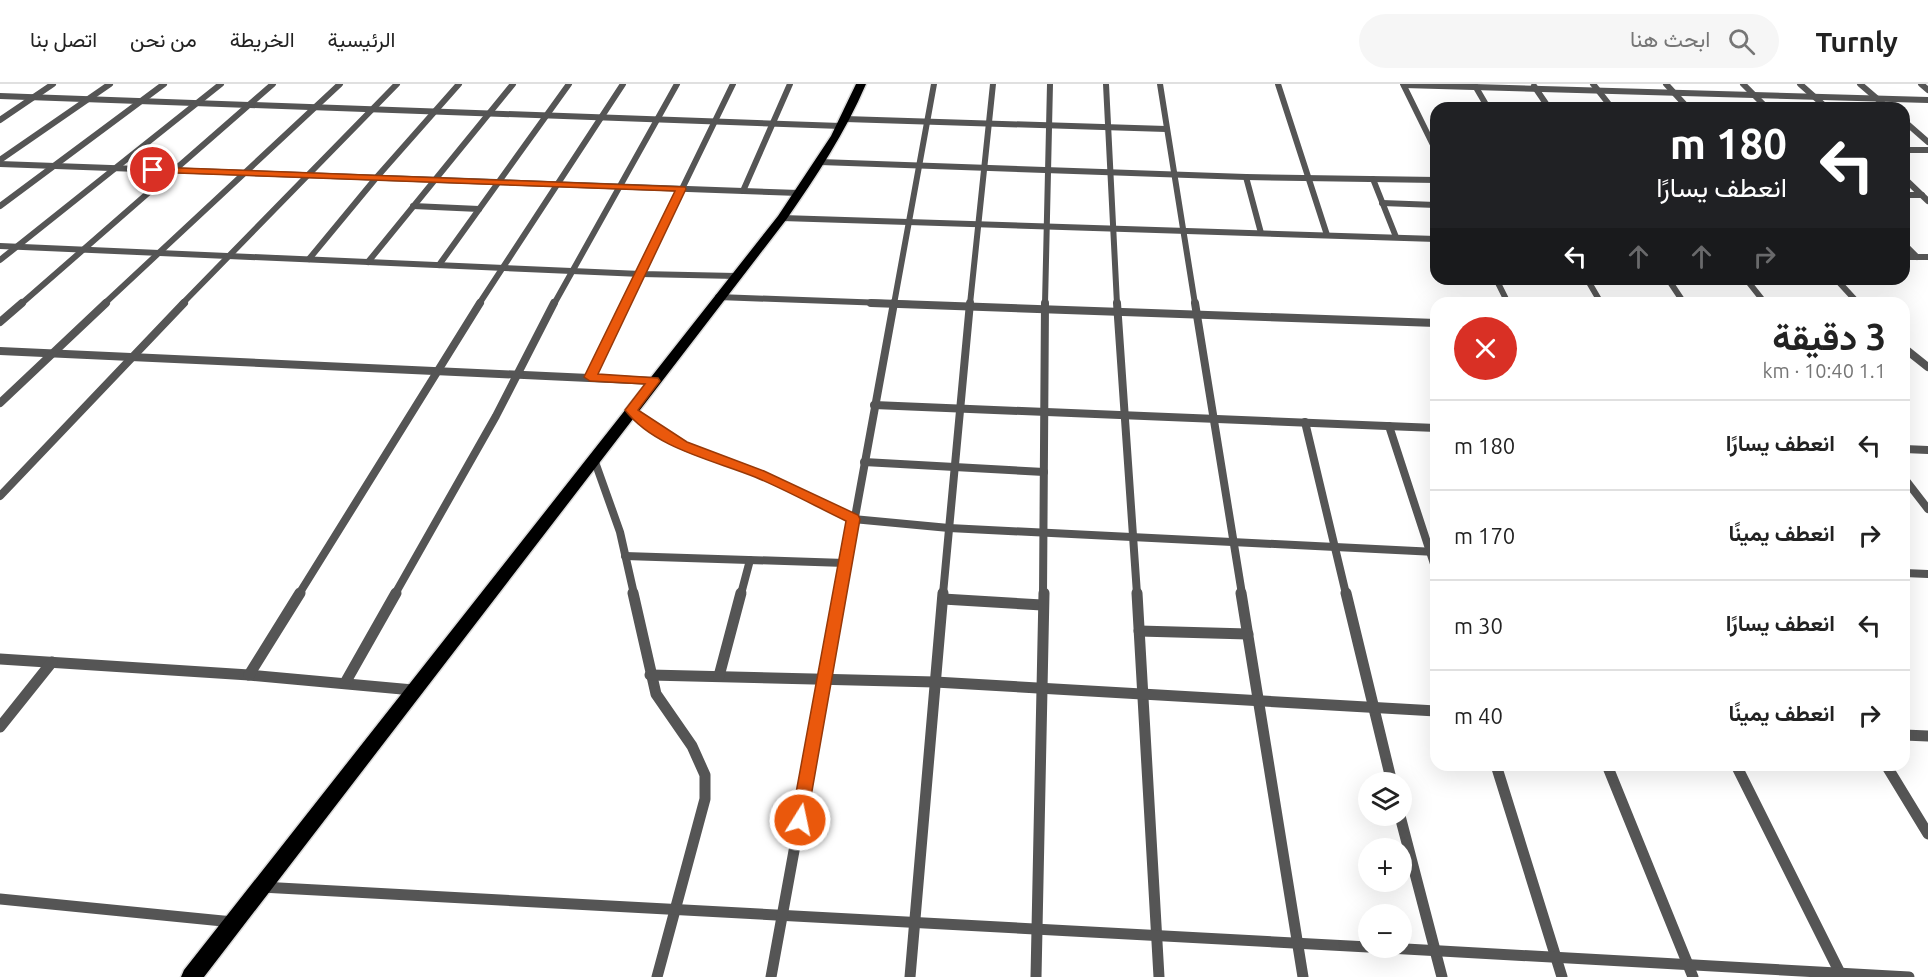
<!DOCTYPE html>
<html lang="ar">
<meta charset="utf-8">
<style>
:root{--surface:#fff;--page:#f6f6f6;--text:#222;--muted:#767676;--line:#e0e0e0}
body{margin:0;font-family:Ubuntu,Vazirmatn,sans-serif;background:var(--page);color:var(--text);direction:rtl;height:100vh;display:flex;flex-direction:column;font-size:22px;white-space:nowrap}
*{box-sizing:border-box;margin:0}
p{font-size:20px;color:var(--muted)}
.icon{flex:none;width:33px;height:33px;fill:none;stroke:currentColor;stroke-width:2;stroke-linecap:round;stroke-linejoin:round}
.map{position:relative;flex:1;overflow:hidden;direction:ltr}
.panel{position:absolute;left:1430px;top:213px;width:480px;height:474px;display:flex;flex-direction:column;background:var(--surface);border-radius:18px;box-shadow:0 6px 24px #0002;direction:rtl}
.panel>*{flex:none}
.hud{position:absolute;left:1430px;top:18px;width:480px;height:183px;border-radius:18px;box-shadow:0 6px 24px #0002;direction:rtl;background:#202124;color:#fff;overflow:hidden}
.controls{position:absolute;left:1358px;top:688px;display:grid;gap:12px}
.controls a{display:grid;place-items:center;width:54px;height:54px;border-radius:50%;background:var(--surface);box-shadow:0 6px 24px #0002;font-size:30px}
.pin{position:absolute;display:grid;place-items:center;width:51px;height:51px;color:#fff;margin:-26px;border:3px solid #fff;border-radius:50%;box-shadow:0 2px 6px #0007}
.me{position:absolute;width:66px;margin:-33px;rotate:10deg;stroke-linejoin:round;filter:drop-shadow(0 0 4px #0008)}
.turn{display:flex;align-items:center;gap:21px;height:126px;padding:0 24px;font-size:27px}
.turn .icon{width:78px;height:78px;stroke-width:2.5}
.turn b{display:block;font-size:42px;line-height:51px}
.lanes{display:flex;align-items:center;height:57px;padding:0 24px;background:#0003;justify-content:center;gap:30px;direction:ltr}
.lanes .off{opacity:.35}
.round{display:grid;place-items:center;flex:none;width:63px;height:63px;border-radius:32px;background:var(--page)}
.overview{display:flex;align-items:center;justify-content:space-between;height:102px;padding:0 24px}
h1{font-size:36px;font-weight:700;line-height:45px}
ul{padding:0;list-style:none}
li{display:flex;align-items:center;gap:18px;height:90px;padding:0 24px;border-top:2px solid var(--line)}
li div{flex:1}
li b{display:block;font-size:22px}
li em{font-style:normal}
header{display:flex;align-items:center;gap:36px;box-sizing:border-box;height:84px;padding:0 30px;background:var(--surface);border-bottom:2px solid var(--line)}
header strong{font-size:28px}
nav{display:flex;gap:33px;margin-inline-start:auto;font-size:21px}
.search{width:420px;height:54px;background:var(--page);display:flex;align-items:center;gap:15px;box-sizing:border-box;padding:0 21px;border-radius:33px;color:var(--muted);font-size:22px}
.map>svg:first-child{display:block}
</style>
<header>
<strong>Turnly</strong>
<div class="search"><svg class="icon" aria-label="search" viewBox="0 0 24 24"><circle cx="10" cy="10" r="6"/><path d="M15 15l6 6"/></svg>ابحث هنا</div>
<nav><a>الرئيسية</a><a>الخريطة</a><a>من نحن</a><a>اتصل بنا</a></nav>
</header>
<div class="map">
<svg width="1928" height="893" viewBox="0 0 1928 893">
<rect width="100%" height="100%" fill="#fff"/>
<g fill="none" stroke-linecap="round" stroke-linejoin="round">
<!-- primary casing -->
<g stroke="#dbdbdb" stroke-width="3">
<path id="primary" d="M856,0H866C845,49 816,93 786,136L204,893H181L184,886L778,132L831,52Z"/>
</g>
<!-- street-far2 -->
<g stroke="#555" stroke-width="6">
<path d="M1106,0L1117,220"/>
<path d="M1160,0L1195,220"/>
<path d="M1278,0L1327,151"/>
<path d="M1403,0L1436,67"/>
<path d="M1474,0L1488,24"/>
<path d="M1593,0L1612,24"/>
<path d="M1666,0L1688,24"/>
<path d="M1743,0L1767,24"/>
<path d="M1800,0L1827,24"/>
<path d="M1860,0L1888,24"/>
<path d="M1921,0L1928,6"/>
<path d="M1404,1L1928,16"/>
<path d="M1534,2L1549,24"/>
<path d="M0,12L841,42"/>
<path d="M845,35L1166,45"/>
<path d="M0,36L53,0"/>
<path d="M1904,37L1928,58"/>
<path d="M1904,66H1928"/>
<path d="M0,76L110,0"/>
<path d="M820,78L1246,93L1436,96"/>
<path d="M0,80L799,109"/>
<path d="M1246,93L1261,149"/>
<path d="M1904,94L1928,117"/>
<path d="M1373,95L1396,153"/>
<path d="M743,107L790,0"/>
<path d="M1904,111H1922"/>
<path d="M1382,119L1436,121"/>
<path d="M0,122L164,0"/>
<path d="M413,122L479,125"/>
<path d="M782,134L1436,155"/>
<path d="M1904,160L1917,173"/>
<path d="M0,162L641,190L736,192"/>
<path d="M1904,173H1928"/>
<path d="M309,175L376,94L459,0"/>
<path d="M0,176L221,0"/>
<path d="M368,178L513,0"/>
<path d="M439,181L569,0"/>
<path d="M1496,195L1508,219"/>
<path d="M1587,195L1601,219"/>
<path d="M1668,195L1684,219"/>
<path d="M1746,195L1765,219"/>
<path d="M1836,195L1858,219"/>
<path d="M718,213L912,220"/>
<path d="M21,220L273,0"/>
<path d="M104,220L340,0"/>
<path d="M182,220L397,0"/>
<path d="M479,220L623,0"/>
<path d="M554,220L677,0"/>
<path d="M626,220L733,0"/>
<path d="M894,220L934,0"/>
<path d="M970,220L993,0"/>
<path d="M1045,220L1050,0"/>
</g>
<!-- street-far1 -->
<g stroke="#555" stroke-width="8">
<path d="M871,219L1436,239"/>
<path d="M1117,219L1137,510"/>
<path d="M1195,219L1242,510"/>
<path d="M0,238L22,219"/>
<path d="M1904,264L1928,283"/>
<path d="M0,267L654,297"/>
<path d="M590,293L626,219"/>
<path d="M0,319L106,219"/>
<path d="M874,321L1436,344"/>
<path d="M631,326L655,345L682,361L760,390L853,435L949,444L1436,468"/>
<path d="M1305,338L1346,510"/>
<path d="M1389,342L1436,486"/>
<path d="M1904,365L1928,366"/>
<path d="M594,375L620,448L634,510"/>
<path d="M864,378L1044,388"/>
<path d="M1904,394L1928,425"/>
<path d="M0,412L184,219"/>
<path d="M625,472L845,479"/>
<path d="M1904,489L1928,490"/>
<path d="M299,510L480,219"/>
<path d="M395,510L496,332L554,219"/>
<path d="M741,510L750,476"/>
<path d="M841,510L894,219"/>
<path d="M943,510L970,219"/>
<path d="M1043,510L1045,219"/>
</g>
<!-- street -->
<g stroke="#555" stroke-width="11">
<path d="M633,509L656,610L692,662L705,691V715L657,893"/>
<path d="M1137,509L1159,893"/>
<path d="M1241,509L1303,893"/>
<path d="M1346,509L1392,699"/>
<path d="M943,515L1042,521"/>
<path d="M1139,547L1248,550"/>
<path d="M0,575L249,591L413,606"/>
<path d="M249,591L300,509"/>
<path d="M650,591L935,598L1436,627"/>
<path d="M719,592L741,509"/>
<path d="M345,599L396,509"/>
<path d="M0,643L52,578"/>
<path d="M1904,651L1928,652"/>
<path d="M1496,681L1562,893"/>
<path d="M1607,681L1693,893"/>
<path d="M1736,681L1841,891"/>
<path d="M1886,681L1928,750"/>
<path d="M1400,732L1442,893"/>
<path d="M261,803L1368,863"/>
<path d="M0,815L233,838"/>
<path d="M1388,864L1909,893"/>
<path d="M771,893L841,509"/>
<path d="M910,893L943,509"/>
<path d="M1036,893L1044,509"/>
</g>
<!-- primary -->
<use href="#primary" fill="#000" fill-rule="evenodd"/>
</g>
<!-- route -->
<path fill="#ea580c" stroke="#983908" stroke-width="1.5" d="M153,83L685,103L686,105L598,290L658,294L660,297L638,326L687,358L764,387L858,431L860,435L806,741L800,744L794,741L791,736L846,437C815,422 786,406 755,393C713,376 654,364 625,326L645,300L590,297L584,293L675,107L149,88V84Z"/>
</svg>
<div class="controls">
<a><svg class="icon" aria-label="layers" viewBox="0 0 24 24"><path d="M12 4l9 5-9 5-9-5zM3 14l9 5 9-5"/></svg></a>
<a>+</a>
<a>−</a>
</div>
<div class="pin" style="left:153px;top:86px;background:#d93025"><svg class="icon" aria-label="arrive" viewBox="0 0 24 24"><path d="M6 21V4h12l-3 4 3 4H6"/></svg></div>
<svg class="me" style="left:800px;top:736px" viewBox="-20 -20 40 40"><circle r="17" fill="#ea580c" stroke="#fff" stroke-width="3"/><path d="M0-11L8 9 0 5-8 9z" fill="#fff"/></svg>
<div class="hud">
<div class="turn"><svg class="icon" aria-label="left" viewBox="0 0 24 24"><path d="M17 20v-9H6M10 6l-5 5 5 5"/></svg><div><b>180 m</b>انعطف يسارًا</div></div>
<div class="lanes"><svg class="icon" aria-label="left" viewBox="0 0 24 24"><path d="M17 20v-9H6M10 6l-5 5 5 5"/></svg><svg class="icon off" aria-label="ahead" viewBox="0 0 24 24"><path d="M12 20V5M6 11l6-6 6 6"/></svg><svg class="icon off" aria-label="ahead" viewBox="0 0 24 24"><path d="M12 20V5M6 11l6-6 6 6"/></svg><svg class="icon off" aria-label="right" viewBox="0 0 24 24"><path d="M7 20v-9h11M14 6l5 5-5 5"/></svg></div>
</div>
<section class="panel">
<div class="overview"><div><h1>3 دقيقة</h1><p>1.1 km · 10:40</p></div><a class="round" style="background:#d93025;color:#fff"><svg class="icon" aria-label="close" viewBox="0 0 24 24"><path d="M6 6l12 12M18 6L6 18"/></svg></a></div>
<ul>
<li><svg class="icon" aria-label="left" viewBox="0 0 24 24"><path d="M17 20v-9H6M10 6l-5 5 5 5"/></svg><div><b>انعطف يسارًا</b></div><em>180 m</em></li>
<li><svg class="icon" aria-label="right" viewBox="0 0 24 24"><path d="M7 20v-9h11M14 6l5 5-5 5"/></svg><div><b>انعطف يمينًا</b></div><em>170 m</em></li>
<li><svg class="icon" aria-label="left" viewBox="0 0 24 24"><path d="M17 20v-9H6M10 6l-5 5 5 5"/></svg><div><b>انعطف يسارًا</b></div><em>30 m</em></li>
<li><svg class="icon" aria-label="right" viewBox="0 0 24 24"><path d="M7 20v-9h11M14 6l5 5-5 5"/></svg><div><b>انعطف يمينًا</b></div><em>40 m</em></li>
</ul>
</section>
</div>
